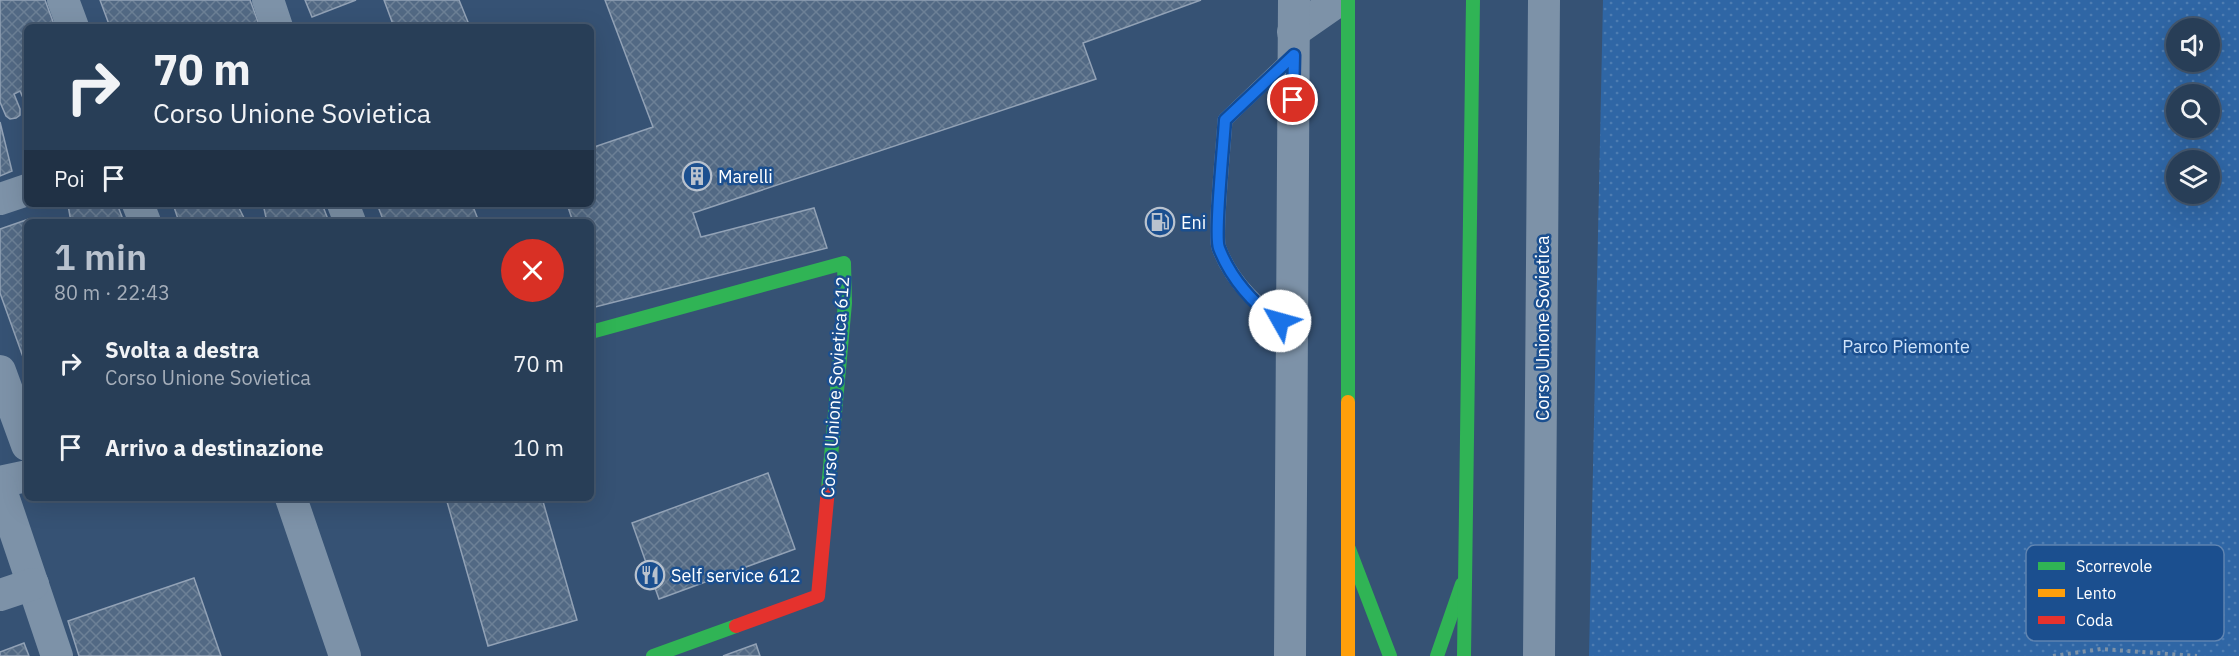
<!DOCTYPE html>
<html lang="it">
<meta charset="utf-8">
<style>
:root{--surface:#283e57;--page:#344961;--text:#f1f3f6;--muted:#a5aeba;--line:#44576d;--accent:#b9c2ce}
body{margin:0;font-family:"IBM Plex Sans",sans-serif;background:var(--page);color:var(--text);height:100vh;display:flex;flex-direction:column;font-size:22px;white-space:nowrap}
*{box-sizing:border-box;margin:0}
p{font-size:20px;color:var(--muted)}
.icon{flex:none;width:33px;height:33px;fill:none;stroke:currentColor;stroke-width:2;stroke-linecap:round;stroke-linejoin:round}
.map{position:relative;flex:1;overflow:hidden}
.details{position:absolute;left:24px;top:219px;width:570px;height:282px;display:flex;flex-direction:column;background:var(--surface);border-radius:9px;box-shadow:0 6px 24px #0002,0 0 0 2px var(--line)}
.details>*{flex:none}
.top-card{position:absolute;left:24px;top:24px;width:570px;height:183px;border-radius:9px;box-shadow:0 6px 24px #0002,0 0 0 2px var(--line);background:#283e57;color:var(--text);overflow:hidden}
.buttons{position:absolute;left:2166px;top:18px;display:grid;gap:12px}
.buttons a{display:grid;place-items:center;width:54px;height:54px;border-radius:50%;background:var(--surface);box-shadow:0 6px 24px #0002,0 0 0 2px var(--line);font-size:30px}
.pin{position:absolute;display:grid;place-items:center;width:51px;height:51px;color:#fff;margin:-26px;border:3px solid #fff;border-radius:50%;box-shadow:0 2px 6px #0007}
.me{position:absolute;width:66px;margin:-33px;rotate:308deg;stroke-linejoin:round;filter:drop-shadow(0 0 4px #0008)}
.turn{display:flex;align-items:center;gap:21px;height:126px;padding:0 30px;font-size:27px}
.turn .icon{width:78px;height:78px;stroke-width:2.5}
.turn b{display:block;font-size:42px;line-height:51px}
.then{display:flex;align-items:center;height:57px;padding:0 30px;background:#0003;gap:12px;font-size:22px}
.round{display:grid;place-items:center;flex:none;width:63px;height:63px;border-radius:32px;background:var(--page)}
.head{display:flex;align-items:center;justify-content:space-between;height:102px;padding:0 30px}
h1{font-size:36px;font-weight:600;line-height:45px;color:var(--accent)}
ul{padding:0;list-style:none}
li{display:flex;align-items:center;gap:18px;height:84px;padding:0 30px}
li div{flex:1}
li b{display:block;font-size:22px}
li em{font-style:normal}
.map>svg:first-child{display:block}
</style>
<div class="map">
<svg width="2239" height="656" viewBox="0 0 2239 656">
<defs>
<pattern id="green-dots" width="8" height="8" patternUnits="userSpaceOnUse" patternTransform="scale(1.5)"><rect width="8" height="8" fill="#2f66a5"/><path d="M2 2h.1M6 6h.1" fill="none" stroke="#4e7db2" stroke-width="1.8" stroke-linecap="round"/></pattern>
<pattern id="building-cross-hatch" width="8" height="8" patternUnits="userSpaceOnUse" patternTransform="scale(1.5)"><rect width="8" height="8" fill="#526984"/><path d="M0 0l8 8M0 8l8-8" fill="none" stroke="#6c8096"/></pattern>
</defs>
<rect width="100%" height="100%" fill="#365274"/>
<!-- green -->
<path fill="url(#green-dots)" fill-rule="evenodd" d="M1603,0H2239V656H1589ZM2176,28H2210V62H2176ZM2176,94H2210V128H2176ZM2176,160H2210V194H2176Z"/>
<!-- building -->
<g fill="url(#building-cross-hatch)" stroke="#92a2b6" stroke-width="1.5">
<path d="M0,0H45L55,27H27V107L20,91L14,94L20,109V115L16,118L10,119L6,116L0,102Z"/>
<path d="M100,0H250L260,27H110Z"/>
<path d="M305,0H356L312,17Z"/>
<path d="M384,0H459L470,27H394Z"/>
<path d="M605,0H1201L1083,43L1096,79L693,213L701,237L814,208L827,248L591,308V222H573L567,204H591V148L653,127Z"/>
<path d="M0,122L12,171L0,176Z"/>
<path d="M117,204L124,222H71L68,205Z"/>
<path d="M173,204H237L246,222H179Z"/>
<path d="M263,204H322L329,222H267Z"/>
<path d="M377,204H472L479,222H384Z"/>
<path d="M29,219L31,222H27V368L0,293V229Z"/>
<path d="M768,473L795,549L659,599L632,523Z"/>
<path d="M446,498H542L577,620L488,646Z"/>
<path d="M194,578L221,656H79L68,621Z"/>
<path d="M24,643L29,656H0V652Z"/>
<path d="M756,644L760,656H723Z"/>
</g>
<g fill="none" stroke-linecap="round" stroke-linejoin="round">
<!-- path -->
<path stroke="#7d92a8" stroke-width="4" stroke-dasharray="3 4.5" stroke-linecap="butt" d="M2053,656L2101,649L2197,656"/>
<!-- lane -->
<path stroke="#7d92a8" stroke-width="15" d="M1291,57L1225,120C1224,141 1214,236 1219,248C1232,283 1261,310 1292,328"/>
<!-- street -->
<g stroke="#7d92a8" stroke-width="32">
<path d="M63,0L73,27"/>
<path d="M268,0L277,27"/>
<path d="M1293,32L1339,0"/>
<path d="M0,199L27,190"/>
<path d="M138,204L145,222"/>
<path d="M343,204L350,222"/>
<path d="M0,371L27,445"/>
<path d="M0,482L27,476"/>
<path d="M0,487L57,656"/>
<path d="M291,498L345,656"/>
<path d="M0,595L33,584"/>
<path d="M1290,656L1294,0"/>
<path d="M1539,656L1544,0"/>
</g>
<!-- fast -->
<g stroke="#30b455" stroke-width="14">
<path d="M1348,0V402"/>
<path d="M591,332L844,263L845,303L828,489"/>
<path d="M1349,549L1390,656"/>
<path d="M653,656L736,626"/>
<path d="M1437,656L1462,584"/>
<path d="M1464,656L1473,0"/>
</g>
<!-- slow -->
<path stroke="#ff9f0a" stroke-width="14" d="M1348,402V656"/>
<!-- jam -->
<path stroke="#e5322d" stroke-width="14" d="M736,626L818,596L828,489"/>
</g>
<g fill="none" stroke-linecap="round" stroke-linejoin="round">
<!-- route casing -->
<g stroke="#114b97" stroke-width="15">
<path id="route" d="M1280,321C1254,306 1230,277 1219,248C1214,236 1224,140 1225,120L1294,55L1293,100"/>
</g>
<!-- route -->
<use href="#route" stroke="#1a73e8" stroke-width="10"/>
</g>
<!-- icons -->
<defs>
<g id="building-ring" transform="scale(1.5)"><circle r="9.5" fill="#1b4f8f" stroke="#b9c2ce" stroke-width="1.5"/><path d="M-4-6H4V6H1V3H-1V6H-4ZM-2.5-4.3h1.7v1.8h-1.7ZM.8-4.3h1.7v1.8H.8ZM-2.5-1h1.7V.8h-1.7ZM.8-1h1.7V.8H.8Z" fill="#b9c2ce"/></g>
<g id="fuel-ring" transform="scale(1.5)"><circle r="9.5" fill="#1b4f8f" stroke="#b9c2ce" stroke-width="1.5"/><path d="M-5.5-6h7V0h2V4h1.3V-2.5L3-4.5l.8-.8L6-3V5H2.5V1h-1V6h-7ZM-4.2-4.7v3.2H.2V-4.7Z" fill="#b9c2ce"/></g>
<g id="restaurant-ring" transform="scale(1.5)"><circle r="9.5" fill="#1b4f8f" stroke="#b9c2ce" stroke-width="1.5"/><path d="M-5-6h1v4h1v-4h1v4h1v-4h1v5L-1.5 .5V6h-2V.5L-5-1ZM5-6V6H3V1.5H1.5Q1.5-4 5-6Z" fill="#b9c2ce"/></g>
</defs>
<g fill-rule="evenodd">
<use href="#building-ring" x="697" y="176"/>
<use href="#fuel-ring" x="1160" y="222"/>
<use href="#restaurant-ring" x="650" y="575"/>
</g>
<g text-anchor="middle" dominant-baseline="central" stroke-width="5" stroke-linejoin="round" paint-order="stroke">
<!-- poi labels -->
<g font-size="18" fill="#fff" stroke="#1b4f8f" text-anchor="start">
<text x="718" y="176">Marelli</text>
<text x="1181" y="222">Eni</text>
<text x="671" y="575">Self service 612</text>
</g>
<!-- street labels -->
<g font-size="18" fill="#fff" stroke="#1b4f8f">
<text transform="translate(1542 328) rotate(-90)">Corso Unione Sovietica</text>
<text transform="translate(835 387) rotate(-86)">Corso Unione Sovietica 612</text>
</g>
<!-- park labels -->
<g font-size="18" fill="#cfe3fa" stroke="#1b4f8f">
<text x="1906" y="346">Parco Piemonte</text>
</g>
</g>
<!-- legend -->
<rect x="2026" y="545" width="198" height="96" rx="9" fill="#1b4f8f" stroke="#5f84b1" stroke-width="1.5"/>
<rect x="2038" y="562" width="27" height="8" fill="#30b455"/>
<rect x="2038" y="589" width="27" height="8" fill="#ff9f0a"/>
<rect x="2038" y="616" width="27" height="8" fill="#e5322d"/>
<g font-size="16" fill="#fff">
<text x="2076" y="572">Scorrevole</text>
<text x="2076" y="599">Lento</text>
<text x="2076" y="626">Coda</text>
</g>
</svg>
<div class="buttons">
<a><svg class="icon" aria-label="sound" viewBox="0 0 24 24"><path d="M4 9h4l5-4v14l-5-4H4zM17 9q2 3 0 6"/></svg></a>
<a><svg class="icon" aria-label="search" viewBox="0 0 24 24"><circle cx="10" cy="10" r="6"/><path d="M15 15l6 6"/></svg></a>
<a><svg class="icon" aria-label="layers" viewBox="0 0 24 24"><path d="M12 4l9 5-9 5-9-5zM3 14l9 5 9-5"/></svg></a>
</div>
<div class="pin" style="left:1293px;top:100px;background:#d93025"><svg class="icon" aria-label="arrive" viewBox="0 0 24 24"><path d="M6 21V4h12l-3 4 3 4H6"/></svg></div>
<svg class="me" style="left:1280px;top:321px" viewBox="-20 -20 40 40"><circle r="19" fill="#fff"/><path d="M0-13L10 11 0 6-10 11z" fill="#1a73e8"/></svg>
<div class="top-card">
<div class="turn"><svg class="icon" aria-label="right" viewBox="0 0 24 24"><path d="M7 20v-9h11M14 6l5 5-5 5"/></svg><div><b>70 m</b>Corso Unione Sovietica</div></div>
<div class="then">Poi<svg class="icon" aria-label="arrive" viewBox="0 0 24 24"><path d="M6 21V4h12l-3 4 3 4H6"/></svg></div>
</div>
<section class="details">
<div class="head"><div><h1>1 min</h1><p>80 m · 22:43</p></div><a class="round" style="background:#d93025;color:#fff"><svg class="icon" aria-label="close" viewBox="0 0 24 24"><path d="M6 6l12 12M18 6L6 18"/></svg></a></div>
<ul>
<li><svg class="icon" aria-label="right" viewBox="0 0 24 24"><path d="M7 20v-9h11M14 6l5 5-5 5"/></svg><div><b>Svolta a destra</b><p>Corso Unione Sovietica</p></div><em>70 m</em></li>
<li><svg class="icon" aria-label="arrive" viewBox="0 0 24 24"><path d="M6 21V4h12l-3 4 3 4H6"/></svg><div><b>Arrivo a destinazione</b></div><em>10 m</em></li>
</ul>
</section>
</div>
